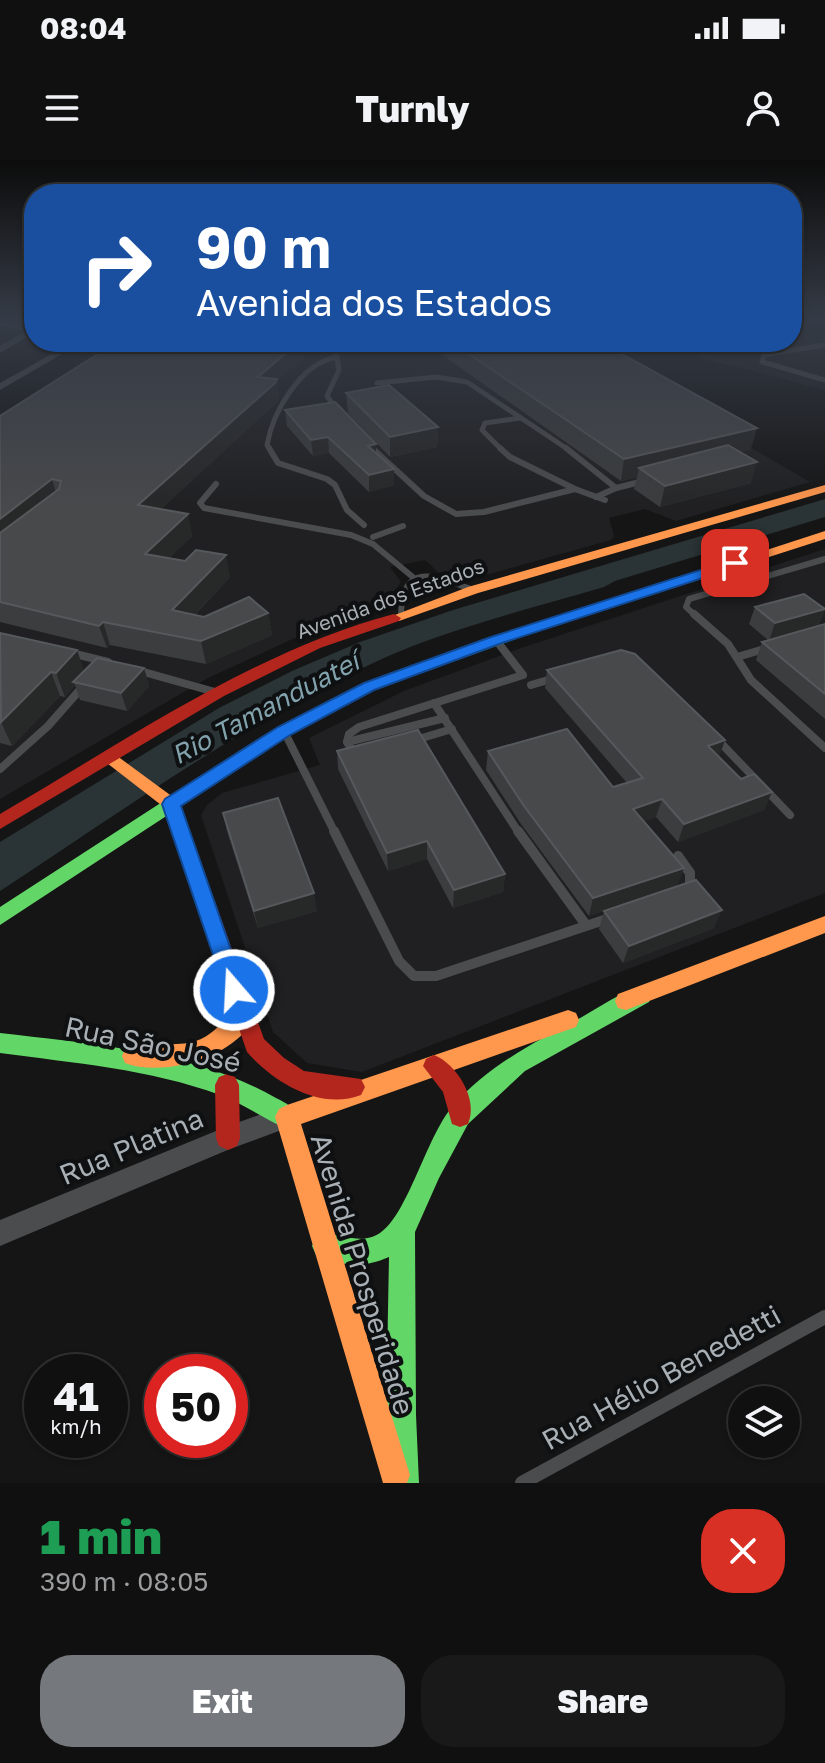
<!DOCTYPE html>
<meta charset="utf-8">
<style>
:root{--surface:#101010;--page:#191919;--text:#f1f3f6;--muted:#9c9d9f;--line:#303030;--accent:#75797d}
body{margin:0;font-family:"Golos Text",sans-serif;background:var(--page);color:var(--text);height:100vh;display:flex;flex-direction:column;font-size:30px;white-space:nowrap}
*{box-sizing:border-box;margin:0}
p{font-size:26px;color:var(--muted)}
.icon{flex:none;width:44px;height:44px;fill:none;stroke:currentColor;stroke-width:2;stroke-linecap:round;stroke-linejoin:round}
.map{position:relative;height:1323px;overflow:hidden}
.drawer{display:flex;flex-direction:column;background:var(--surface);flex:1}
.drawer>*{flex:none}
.banner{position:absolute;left:24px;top:24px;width:778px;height:168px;border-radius:32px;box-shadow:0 2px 6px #0004,0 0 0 2px var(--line);background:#1a4fa0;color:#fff;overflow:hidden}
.fabs{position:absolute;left:728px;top:1226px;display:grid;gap:16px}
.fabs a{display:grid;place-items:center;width:72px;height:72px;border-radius:50%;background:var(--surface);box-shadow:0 2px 6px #0004,0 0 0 2px var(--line);font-size:40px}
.speed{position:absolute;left:24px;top:1194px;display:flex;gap:16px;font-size:40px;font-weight:700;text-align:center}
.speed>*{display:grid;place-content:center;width:104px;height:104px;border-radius:50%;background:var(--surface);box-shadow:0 2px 6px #0004,0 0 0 2px var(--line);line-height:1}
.speed small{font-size:20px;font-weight:400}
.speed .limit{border:12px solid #d22;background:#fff;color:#111}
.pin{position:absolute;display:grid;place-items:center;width:68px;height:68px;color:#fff;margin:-34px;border-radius:16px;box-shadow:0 4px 12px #0006}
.me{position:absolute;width:88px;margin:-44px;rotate:341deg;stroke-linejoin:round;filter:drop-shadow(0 0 6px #0008)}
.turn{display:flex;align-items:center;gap:28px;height:168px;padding:0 40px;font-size:36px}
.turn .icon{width:104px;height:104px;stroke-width:2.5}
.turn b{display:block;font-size:56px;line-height:68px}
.round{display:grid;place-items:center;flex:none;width:84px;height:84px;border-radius:32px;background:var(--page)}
.headline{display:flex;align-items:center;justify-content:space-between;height:136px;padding:0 40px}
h1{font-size:48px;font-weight:800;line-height:60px;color:#1e9e55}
.button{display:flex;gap:16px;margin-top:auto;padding:16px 40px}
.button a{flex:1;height:92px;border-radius:32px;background:var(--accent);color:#fff;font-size:32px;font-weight:800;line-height:92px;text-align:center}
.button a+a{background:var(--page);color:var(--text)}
.status{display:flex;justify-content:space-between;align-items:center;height:56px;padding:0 40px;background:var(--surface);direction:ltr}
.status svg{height:22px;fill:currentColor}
header{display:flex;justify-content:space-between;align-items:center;height:104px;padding:0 40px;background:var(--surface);font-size:36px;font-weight:800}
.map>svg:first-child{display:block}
</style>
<div class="status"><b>08:04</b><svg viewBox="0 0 49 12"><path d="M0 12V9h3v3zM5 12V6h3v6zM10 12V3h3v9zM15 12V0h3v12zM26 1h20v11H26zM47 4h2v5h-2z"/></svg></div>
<header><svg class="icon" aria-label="menu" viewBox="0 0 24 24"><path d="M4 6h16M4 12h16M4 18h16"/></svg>Turnly<svg class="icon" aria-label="person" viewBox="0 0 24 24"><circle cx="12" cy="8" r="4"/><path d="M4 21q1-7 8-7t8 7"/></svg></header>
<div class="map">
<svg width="825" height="1323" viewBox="0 0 825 1323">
<rect width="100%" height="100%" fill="#151515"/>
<!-- built -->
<g fill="#202022">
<path d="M825,170V230L694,196L763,182H792V176Z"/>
<path d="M130,182H568L810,322L676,361L645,349L609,358L614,376L611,380L471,419L438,412L425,400L390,407L401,422L385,446L323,465L208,518L0,639V265Z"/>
<path d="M825,389V733L362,912L307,903L273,872L201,655L207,645L222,633L320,605L309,578L404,531L518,489Z"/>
</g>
<!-- water -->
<path fill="#2a3335" d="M825,339V357L615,421L604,427C530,449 454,467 384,498C248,560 125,649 0,731V682L219,548L292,511L360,482L453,450Z"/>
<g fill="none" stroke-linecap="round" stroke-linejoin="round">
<!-- lane-far4 -->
<g stroke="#4a4c4e" stroke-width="5">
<path d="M334,182L339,210L327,236L338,251"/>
<path d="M825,185L770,194L764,196L762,202L825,220"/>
<path d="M377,223L436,217L467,222L569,290"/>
<path d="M370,286L374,290"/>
<path d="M270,290L267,285C273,251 301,203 337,197"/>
<path d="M502,290L482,270L485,263L521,258"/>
</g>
<!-- lane-far3 -->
<g stroke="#4a4c4e" stroke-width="6">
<path d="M269,288L278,303L327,319L335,325L347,350L364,365"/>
<path d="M372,288L424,336L456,354L484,352L575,329L605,340"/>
<path d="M500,288L510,297L575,329"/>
<path d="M566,288L616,328L596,337"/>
<path d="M216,324L200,343L204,348L351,375L373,384L414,418"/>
<path d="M616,328L644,321"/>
<path d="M373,377L403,366"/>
<path d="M401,454C402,400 437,416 473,430"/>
<path d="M696,456L686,447L689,439L825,399"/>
</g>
<!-- lane-far2 -->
<g stroke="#4a4c4e" stroke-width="8">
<path d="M694,454L728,484L751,520L825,588"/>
<path d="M67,492L108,502"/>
<path d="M737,497L768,488"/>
<path d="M133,509L215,532"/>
<path d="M531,525L555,518"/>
<path d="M434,543L519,673"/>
<path d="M284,571L335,673"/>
<path d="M717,579L790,655"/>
<path d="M412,581L452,569"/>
<path d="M347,582L445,558"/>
<path d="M358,591L352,590L347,582L349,574L359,567L523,515L496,480"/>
<path d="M0,609L48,566L85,524"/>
</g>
<!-- lane-far1 -->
<g stroke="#4a4c4e" stroke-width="10">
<path d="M334,671L399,801L414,816H436L610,758"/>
<path d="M518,671L586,765"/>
<path d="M678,696L690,713V725L684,730"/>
</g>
<!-- lane -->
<path stroke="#4a4c4e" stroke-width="14" d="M522,1323L825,1157"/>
<!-- street -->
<g fill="#4a4c4e" fill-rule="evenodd">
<path d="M0,162L34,166V173L0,193V186L25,171L0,166Z"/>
<path d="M73,182H83L0,230V223Z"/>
<path d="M287,945L295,949L299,957L295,965L230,989L0,1086V1060L228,966Z"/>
</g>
<!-- fast -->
<g fill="#63d668" fill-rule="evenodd">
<path d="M516,470L521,471V477L374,530L290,575L0,765V747L278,567L364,524Z"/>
<path d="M641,826L649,828L652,835L649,842L525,911L468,964L439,1018L415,1072L416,1255L419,1323H389L386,1255L389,1097C362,1109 342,1106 316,1095L312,1086L316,1077C336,1068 357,1088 380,1073C408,1054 426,978 452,947C487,906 535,882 582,857C601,846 620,833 641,826Z"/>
<path d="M0,873C92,884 194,891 276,938C286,943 294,947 299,957L295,965L287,969C264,959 244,944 220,935C150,909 73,903 0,893Z"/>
</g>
<!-- slow -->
<g fill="#ff974d" fill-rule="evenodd">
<path d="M825,325V332L478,433L399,461H389L387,458L468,427Z"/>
<path d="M825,371V379L521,477L516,478L509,474Z"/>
<path d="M109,590L177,640L180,644L177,648H165L103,600L101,596Z"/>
<path d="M825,756V773L626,850L618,848L615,841L618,834Z"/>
<path d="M244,847L252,850L255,857C236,897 164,918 125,903L122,896L125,889C147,880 173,888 196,881C216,875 226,854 244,847Z"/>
<path d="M568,850L576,853L579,860L576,867L301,964L410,1315L407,1323H383L275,957L279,949L287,945Z"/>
</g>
<!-- jam -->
<g fill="#b3261e" fill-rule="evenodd">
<path d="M394,454L401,458L399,461L320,488L224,536L0,669V654C124,582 254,491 394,454Z"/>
<path d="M171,638L180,644L264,879L284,898L304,911L361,919L365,927L361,935C320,951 273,922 247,892L162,644Z"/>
<path d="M434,895C457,904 479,940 468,964L460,967L452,964L443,932L423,906L426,899Z"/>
<path d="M227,914L235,917L239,925L240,978L237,986L228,990L219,986L216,978L215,925L219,917Z"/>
</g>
</g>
<!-- wall -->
<g fill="#3b3d3e">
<path d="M424,182H600L751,289L739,292L751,323L660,347L634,329L637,317L621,321Z"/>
<path d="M303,198L277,221L279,238L277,242L161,349L188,354L192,376L169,398L230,417L195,455L204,457L268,453L272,475L206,504L110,485L107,488L0,462V256Z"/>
<path d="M346,233L438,267L437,287L390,297L348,253Z"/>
<path d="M285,250L376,293L394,325L369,332L329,293L313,296L287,266Z"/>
<path d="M755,447L825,449L818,466L825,464V559L756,500L762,482L768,480L749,464Z"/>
<path d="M0,473L84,511L144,508L149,526L127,551L80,540L75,525L65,537L60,536L12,586L0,583Z"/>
<path d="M547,510L719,597L741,619L772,632L764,650L678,682L656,657L644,661L684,708L677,725L589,756L521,664L486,610L488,591L613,627L627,623L545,528Z"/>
<path d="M337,591L505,714L503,732L453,748L427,699L388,711L338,609Z"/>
<path d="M223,653L317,751L258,768L227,671Z"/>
<path d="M604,751L714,768L623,803L599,769Z"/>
</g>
<!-- shaded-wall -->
<g fill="#272828">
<path d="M299,182H302L303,198L277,221L279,238L277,242L143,366L138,345L258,217Z"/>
<path d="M438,267L437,287L390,297V277Z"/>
<path d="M757,268L751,289L648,314L639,308L637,317L621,321L624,299Z"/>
<path d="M328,277L329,293L313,296L311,280Z"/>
<path d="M376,284V300L368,286Z"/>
<path d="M757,302L751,323L660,347L665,326Z"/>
<path d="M394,309V325L369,332V315Z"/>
<path d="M52,319L58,340L0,387V359Z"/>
<path d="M188,354L192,376L151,416L145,394Z"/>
<path d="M226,395L230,417L178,473L172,450Z"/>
<path d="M825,449L817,467L769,481L775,463Z"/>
<path d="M268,453L272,475L206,504L201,481Z"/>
<path d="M103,462L110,485L107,488L99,466Z"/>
<path d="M77,490L85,513L73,522L75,525L65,537L56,513Z"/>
<path d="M144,508L149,526L127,551L121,533Z"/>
<path d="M51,512L60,536L12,586L1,562Z"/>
<path d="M725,580L719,598L708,586Z"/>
<path d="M772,632L764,650L678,682L684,664Z"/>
<path d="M662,639L656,657L628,667L633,649Z"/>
<path d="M427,681V699L388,711L387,693Z"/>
<path d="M684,708L677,725L589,756L593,738Z"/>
<path d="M505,714L503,732L453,748L454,730Z"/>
<path d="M314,733L317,751L258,768L254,751Z"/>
<path d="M722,750L714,768L623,803L629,786Z"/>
</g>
<!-- building -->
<g fill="#47494b" stroke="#56595b" stroke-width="2">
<path d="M117,182H299L258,217L277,219L275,223L138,345L188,354L145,394L185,401L196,390L226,395L172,450L204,457L249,437L268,453L201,481L103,462L99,466L0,442V373L59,329L61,321L52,319L0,359V256Z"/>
<path d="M451,182H600L757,268L624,299Z"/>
<path d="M389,225L438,267L390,277L346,233Z"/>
<path d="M335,242L376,284L368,286L394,309L369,315L328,277L311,280L285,250Z"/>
<path d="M728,285L757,302L665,326L639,308Z"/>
<path d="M804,434L825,449L775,463L755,447Z"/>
<path d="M825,464V534L762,482Z"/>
<path d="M0,473L77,490L56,513L51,512L1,562Z"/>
<path d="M621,490L635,494L725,580L708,586L741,619L754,614L772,632L684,664L662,639L633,649L684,708L593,738L524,646L488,591L567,569L613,627L643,618L547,510Z"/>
<path d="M97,498L144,508L121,533L73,522Z"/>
<path d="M418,570L505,714L454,730L427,681L387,693L337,591Z"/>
<path d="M278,638L314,733L254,751L223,653Z"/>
<path d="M696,720L722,750L629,786L604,751Z"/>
</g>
<!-- sky -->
<linearGradient id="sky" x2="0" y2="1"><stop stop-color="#0c0c0c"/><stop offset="0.46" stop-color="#353b46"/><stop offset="1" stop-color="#353b46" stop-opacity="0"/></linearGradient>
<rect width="825" height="347" fill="url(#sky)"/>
<!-- route -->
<path fill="#1a73e8" stroke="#114b97" stroke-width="2" d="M735,399L742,403L740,406L502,483L374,530L290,575L181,646L245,830L242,836L234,839L227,836L162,644L165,639L278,567L364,523L491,477Z"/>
<g text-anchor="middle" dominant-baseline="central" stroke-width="8" stroke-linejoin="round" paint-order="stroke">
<!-- far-street labels -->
<g font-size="20" fill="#a8afb5" stroke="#0f1011">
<text transform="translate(390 438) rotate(-20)">Avenida dos Estados</text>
</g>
<!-- water labels -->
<g font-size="26" font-style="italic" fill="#82a3ad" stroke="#0f1011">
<text transform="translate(265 548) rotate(-28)">Rio Tamanduateí</text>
</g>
<!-- near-street labels -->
<g font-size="28" fill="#a8afb5" stroke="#0f1011">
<text transform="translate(153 884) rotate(12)">Rua São José</text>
<text transform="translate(131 986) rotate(-23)">Rua Platina</text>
<text transform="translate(363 1114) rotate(73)">Avenida Prosperidade</text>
<text transform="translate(661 1217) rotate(-29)">Rua Hélio Benedetti</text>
</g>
</g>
</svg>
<div class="fabs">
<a><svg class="icon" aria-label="layers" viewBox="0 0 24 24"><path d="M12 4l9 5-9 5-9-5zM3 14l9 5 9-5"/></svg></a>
</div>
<div class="speed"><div>41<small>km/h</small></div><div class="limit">50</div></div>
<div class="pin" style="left:735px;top:403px;background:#d93025"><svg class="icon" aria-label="arrive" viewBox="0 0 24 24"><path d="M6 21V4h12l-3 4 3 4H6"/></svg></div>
<svg class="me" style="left:234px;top:830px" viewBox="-20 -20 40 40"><circle r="17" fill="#1a73e8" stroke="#fff" stroke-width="3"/><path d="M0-11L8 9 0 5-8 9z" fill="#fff"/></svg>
<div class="banner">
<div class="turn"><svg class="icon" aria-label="right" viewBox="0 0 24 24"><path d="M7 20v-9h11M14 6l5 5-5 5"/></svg><div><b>90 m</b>Avenida dos Estados</div></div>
</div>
</div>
<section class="drawer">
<div class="headline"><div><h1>1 min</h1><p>390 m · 08:05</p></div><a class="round" style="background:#d93025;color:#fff"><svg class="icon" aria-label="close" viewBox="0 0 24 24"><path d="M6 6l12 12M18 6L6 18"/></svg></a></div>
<div class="button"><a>Exit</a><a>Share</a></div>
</section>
